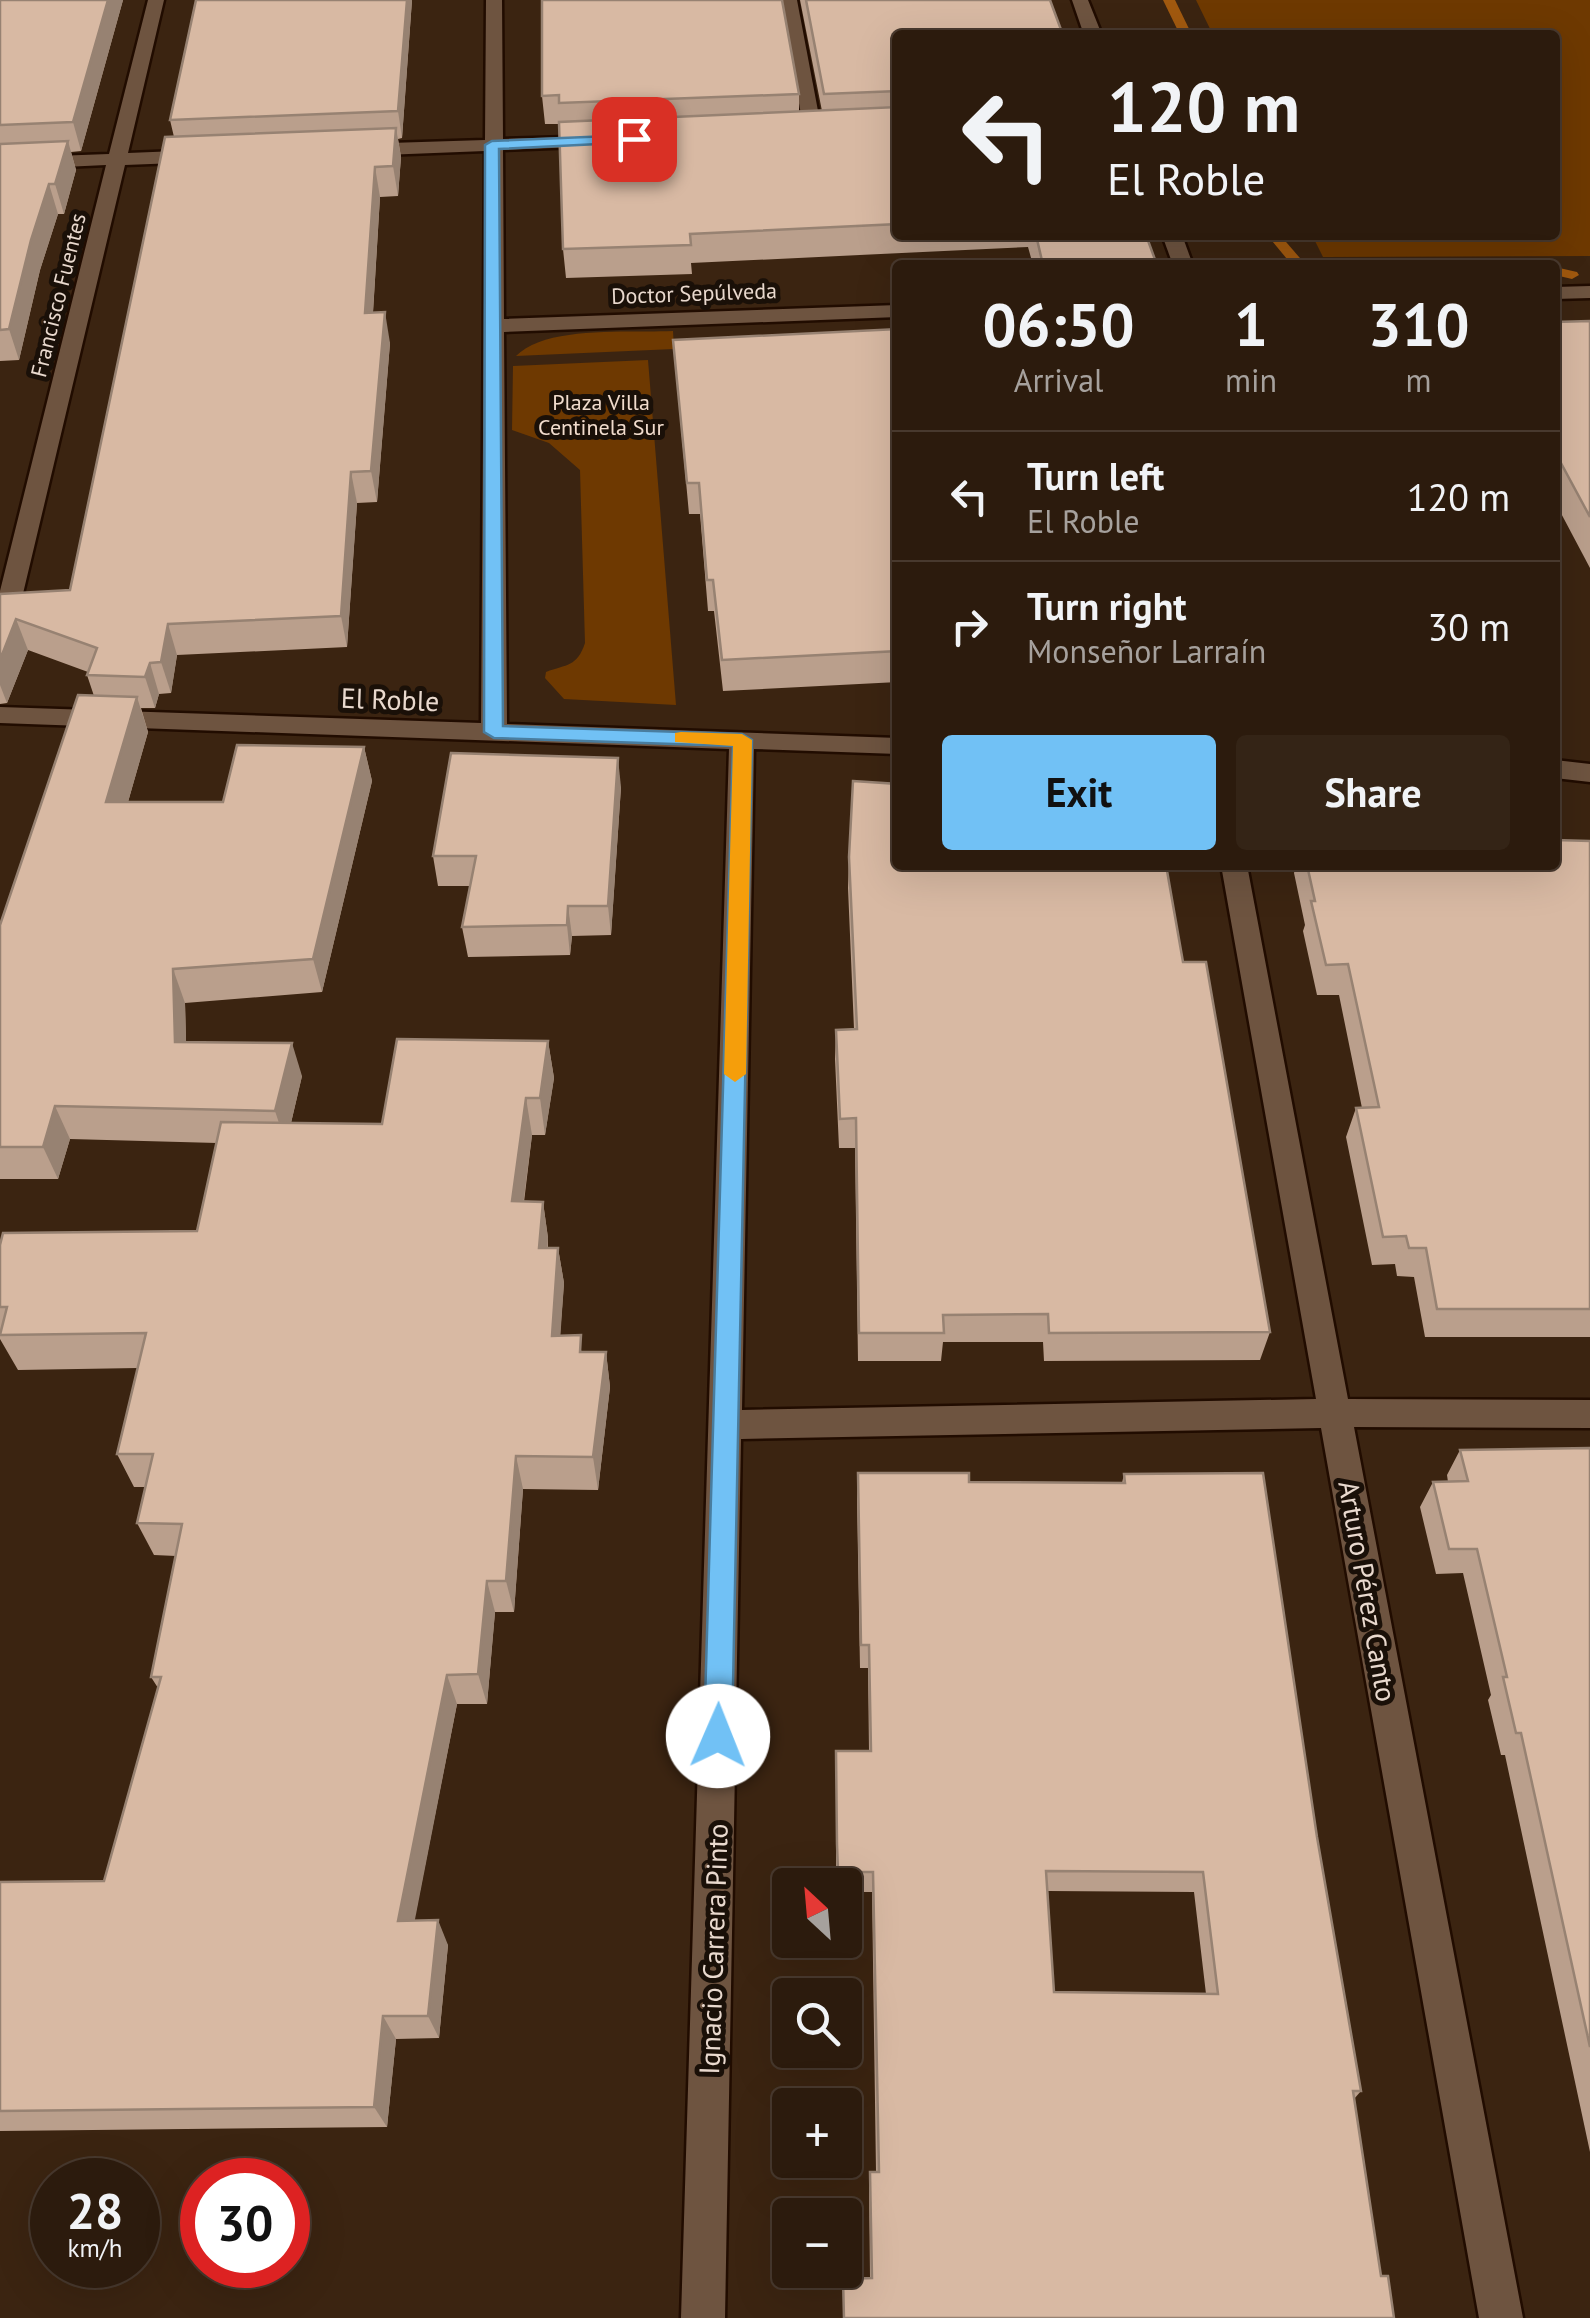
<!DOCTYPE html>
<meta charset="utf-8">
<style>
:root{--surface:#2c1b0d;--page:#342416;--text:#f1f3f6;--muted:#a6a19d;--line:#48392e;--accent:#71c1f5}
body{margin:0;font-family:"PT Sans",sans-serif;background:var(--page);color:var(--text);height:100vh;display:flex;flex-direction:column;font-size:38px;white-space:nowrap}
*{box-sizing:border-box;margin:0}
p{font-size:32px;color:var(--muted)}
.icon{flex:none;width:55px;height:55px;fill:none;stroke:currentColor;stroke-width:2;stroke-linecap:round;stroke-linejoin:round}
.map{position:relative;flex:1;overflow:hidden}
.side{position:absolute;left:892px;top:260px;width:668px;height:610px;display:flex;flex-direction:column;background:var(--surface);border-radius:10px;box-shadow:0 10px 40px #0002,0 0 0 2px var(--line)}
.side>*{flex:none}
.guide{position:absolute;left:892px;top:30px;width:668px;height:210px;border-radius:10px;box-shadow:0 10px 40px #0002,0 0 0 2px var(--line);background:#2c1b0d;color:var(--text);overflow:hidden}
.needle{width:65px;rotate:334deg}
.controls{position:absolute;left:772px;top:1868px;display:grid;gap:20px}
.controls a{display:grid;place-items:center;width:90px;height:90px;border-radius:10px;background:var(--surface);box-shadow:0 10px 40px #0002,0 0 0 2px var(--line);font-size:50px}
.speed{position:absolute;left:30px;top:2158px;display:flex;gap:20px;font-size:50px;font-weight:700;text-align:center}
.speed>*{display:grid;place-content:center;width:130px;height:130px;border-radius:50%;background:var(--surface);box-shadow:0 10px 40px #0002,0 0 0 2px var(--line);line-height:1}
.speed small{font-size:25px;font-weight:400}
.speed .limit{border:15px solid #d22;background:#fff;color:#111}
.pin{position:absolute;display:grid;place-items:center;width:85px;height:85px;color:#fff;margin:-42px;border-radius:20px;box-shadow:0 5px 15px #0006}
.me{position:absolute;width:110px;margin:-55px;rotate:1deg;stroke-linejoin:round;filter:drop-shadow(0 0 8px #0008)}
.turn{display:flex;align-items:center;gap:35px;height:210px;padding:0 50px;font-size:45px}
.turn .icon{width:130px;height:130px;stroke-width:2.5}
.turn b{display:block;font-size:70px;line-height:85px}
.eta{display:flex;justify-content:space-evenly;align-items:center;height:170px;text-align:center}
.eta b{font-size:60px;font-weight:600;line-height:70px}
.button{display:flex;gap:20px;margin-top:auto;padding:20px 50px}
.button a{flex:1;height:115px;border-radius:10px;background:var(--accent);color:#111;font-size:40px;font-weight:600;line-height:115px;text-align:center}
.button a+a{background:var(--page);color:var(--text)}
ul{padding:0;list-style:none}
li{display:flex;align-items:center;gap:30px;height:130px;padding:0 50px;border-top:2px solid var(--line)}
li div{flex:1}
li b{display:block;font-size:38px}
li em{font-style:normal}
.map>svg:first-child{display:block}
</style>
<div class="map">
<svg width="1590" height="2318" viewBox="0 0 1590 2318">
<rect width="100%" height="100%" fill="#3b2411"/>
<!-- green -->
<g fill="#6e3901">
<path d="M1196,0H1590V256L1323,257L1312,235H1555V35H1213Z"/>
<path d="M673,331L674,349L516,356C546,325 630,333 673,331Z"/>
<path d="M648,360L676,705L564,699L545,678L546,672C567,664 577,667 585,643L580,470L549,443L512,430L513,366Z"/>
</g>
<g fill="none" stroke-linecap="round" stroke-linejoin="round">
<!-- stream -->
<g fill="#a1590f" fill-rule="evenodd">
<path d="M1163,0H1175L1192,35H1180Z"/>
<path d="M1267,235H1280L1306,265H1292Z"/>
<path d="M1555,267L1577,272L1579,275L1572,279L1555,275Z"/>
</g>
<!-- minor casing -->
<g stroke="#210c00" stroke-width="5">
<g id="minor">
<path d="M148,0H164L128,153L202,150L211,156L202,162L125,165L21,602L9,609L0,606V591L106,165L0,170V158L109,154Z"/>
<path d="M486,0H502L503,139L602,136L611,141L602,146L503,150L504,319L898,305V317L504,332L507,724L898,738V754L754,749L742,1410L1316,1399L1221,865H1247L1348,1399L1590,1400V1428L1354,1427L1523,2318H1479L1321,1428L741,1439L725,2318H681L729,749L0,723V707L481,723L485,151L358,156L349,150L358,144L485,140Z"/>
<path d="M781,0H797L822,132L819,136L813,137L804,132Z"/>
<path d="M1072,0H1088L1102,35H1084Z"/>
<path d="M1162,235H1182L1193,265H1173Z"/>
<path d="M1590,286V298L1555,299V287Z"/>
<path d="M1555,760L1590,764V782L1555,778Z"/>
</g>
</g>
<!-- minor -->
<use href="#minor" fill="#6e5440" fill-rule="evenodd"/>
</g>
<!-- wall -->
<g fill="#ba9f8c" fill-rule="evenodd">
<path d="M0,0H123L81,151L71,152L76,170L64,214H58L40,270L19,360L0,361Z"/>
<path d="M412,0L402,138L398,139L401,157L398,196L380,197L373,313L390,343L377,502L357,503L347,647L177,655L171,693L159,694L155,708H141L148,732L128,802H223L364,747L372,781L322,992L185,1003L186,1042L302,1076L291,1123L382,1124L548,1041L554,1078L545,1135H532L524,1202H543L548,1238V1248H558L564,1283L560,1335L583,1352H606L610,1387L598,1490L523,1489L514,1612H495L487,1704H457L414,1921L448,1945L439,2038L396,2039L387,2127L0,2131V1882L104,1881L158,1688L151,1677L176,1556L154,1555L137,1523L145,1487H134L117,1454L138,1368L18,1370L0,1339V1245L197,1231L217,1143L70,1139L58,1179H0V925L94,696L87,675L88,672L28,650L7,703L0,704V594L70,590L174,137L170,120Z"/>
<path d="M800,0H1050L898,35V235H1146L1157,265H1033L1028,247L691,263L692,274L566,278L563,249L559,124H545L542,96L799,94V112L822,111Z"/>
<path d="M1590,321V568L1555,502V322Z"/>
<path d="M898,329V682L723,691L714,611H708L700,514H689L673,340Z"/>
<path d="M621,787L611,935L572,936L570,955L468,957L462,927L470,886H438L433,856Z"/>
<path d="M1590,841V1337H1425L1414,1277L1397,1276L1395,1264L1372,1265L1346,1137L1356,1108H1362L1339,995H1317L1303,931L1305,925L1294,873L1296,865H1555Z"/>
<path d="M849,857L1183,962L1270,1332L1260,1360L1044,1361L1043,1342H943L941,1361H858L855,1148H839L835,1059L836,1030L854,1029L848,888Z"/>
<path d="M1590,1448V2152L1505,1755H1501L1488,1700L1491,1695L1463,1573L1436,1574L1420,1507L1433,1482H1448L1447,1475L1460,1450Z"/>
<path d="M858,1473L969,1482L1122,1483L1124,1474L1317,1837L1361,2091L1354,2099L1381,2276L1394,2318H843V2279L870,2278L869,2187L870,2172H876L872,1892H845V1885H837L836,1865V1751H869L868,1668H860L857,1499ZM1048,1891L1194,1892L1206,1994L1054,1992Z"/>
</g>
<!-- shaded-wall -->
<g fill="#978272">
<path d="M108,0H123L81,151L73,122Z"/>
<path d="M407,0H412L402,138L398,111Z"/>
<path d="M396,128L401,157L398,196L393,166Z"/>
<path d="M68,141L76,170L64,214L55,184Z"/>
<path d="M375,167L380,197L371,344L365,313Z"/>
<path d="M49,184L58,214L40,270L19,360L9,329L31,240Z"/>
<path d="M385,312L390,343L377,502L371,471Z"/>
<path d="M351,472L357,503L347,647L341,616Z"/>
<path d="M16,619L28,650L7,703L0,685V660Z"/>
<path d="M168,624L177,655L171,693L161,662Z"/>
<path d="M150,663L159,694L155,708L145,677Z"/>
<path d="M137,697L148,732L118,837L106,802Z"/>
<path d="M364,747L372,781L322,992L313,959Z"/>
<path d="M618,758L621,787L611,935L608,906Z"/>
<path d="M568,906L572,936L570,955L567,925Z"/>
<path d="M173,969L185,1003L187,1075L175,1042Z"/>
<path d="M548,1041L554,1078L545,1135L540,1098Z"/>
<path d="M292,1043L302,1076L286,1144L275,1111Z"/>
<path d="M526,1098L532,1135L519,1237L512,1201Z"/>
<path d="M55,1106L70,1139L58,1179L43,1147Z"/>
<path d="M543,1202L548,1238L545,1284L539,1248Z"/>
<path d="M558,1248L564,1283L558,1370L552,1336Z"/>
<path d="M606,1352L610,1387L598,1490L593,1457Z"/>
<path d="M516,1456L523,1489L514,1612L506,1581Z"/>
<path d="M487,1581L495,1612L487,1704L478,1674Z"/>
<path d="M447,1675L457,1704L410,1945L398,1921Z"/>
<path d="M438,1920L448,1945L439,2038L428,2016Z"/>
<path d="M383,2016L396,2039L387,2127L374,2107Z"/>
</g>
<!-- building -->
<g fill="#d8b9a3" stroke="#978272" stroke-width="2.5" fill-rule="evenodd">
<path d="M0,0H108L73,122L0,125Z"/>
<path d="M196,0H407L398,111L170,120Z"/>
<path d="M542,0H782L799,94L559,103V95L542,96Z"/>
<path d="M806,0H1050L1063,35H898V91L824,94Z"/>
<path d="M898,107V224L690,234L691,245L563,249L559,122Z"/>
<path d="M396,128L393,166L375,167L365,313L385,312L371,471L351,472L341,616L168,624L161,662L150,663L145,677L87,675L97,648L16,619L0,660V594L70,590L165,137Z"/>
<path d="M68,141L55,184H49L31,240L9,329L0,330V144Z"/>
<path d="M1036,235H1146L1157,265H1043Z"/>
<path d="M1590,321V517L1555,452V322Z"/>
<path d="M898,329V651L722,660L713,580H707L699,483H687L673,340Z"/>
<path d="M78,695L137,697L106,802H223L237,745L364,747L313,959L173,969L175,1042L292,1043L275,1111L55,1106L43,1147H0V925Z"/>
<path d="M451,753L618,758L608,906H568L567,925L462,927L476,856H433Z"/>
<path d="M853,781L898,784V865H1166L1183,962H1206L1270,1332L1049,1333L1048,1314L943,1315L944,1333H859L856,1118L840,1119L836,1030L857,1029L849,857Z"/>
<path d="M1555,840L1590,841V1309H1437L1426,1248H1409L1406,1236L1383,1237L1356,1108L1379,1107L1348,964L1326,965L1311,901H1315L1307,865H1555Z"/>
<path d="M397,1039L548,1041L540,1098H526L512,1201L543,1202L539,1248H558L552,1336L581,1335L580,1352H606L593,1457L516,1456L506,1581H487L478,1674L447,1675L398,1921L438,1920L428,2016H383L374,2107L0,2111V1882L104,1881L161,1677H151L182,1524L137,1523L153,1454H117L146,1333L0,1335L7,1307H0V1245L3,1233L197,1231L221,1122L382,1124Z"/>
<path d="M1590,1448V2047L1521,1733H1516L1503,1677H1507L1477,1549H1449L1433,1482L1468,1481L1460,1450Z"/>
<path d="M858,1473H969V1482L1125,1483L1124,1474L1263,1473L1317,1837L1361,2091H1353L1381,2276H1388L1394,2318H844L843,2279L872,2278L870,2172H879L873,1872H838L837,1844L836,1751H871L869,1645H861ZM1046,1871L1203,1872L1218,1994L1054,1992Z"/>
</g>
<!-- route -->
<path fill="#71c1f5" stroke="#497d9f" stroke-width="2.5" d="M634,135L641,139L639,142L499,149L503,726L742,734L752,740L732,1736L728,1745L718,1749L708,1745L704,1736L733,746L494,738L484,732L485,145L492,141Z"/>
<!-- slow -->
<path fill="#f59e0b" d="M681,732L742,734L752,740L746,1074L735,1082L724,1074L733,746L675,742V733Z"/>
<g text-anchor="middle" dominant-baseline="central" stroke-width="10" stroke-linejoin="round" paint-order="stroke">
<!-- far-street labels -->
<g font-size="22" fill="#e9d9ce" stroke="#1a1008">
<text transform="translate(694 293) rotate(-2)">Doctor Sepúlveda</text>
<text transform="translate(58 295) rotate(-76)">Francisco Fuentes</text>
</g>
<!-- far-park labels -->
<g font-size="22" fill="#f1dccd" stroke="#1a1008">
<text x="601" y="402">Plaza Villa<tspan x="601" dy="25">Centinela Sur</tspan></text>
</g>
<!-- street labels -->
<g font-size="28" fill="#e9d9ce" stroke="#1a1008">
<text transform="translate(390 699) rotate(2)">El Roble</text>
<text transform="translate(1368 1591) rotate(80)">Arturo Pérez Canto</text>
<text transform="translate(713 1949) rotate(-88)">Ignacio Carrera Pinto</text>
</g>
</g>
</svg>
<div class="controls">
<a><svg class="needle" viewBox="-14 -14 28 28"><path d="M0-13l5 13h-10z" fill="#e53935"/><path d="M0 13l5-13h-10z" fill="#a6a19d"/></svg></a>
<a><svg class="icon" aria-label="search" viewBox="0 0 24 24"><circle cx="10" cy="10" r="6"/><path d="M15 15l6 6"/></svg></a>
<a>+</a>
<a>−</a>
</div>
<div class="speed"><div>28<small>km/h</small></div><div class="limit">30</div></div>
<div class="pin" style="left:634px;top:139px;background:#d93025"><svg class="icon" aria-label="arrive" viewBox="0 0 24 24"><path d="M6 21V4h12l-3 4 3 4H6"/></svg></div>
<svg class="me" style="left:718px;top:1736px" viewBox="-20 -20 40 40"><circle r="19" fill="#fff"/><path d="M0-13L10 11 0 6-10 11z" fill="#71c1f5"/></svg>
<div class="guide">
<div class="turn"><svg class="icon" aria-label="left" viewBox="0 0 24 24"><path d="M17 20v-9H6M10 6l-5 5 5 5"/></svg><div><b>120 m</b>El Roble</div></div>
</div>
<section class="side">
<div class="eta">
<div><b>06:50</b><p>Arrival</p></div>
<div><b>1</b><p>min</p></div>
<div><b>310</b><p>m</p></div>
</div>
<ul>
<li><svg class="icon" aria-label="left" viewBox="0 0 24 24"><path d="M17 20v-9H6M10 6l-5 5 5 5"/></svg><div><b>Turn left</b><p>El Roble</p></div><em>120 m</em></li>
<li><svg class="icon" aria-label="right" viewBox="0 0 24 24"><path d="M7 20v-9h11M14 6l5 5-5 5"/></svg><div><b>Turn right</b><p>Monseñor Larraín</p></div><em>30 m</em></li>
</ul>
<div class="button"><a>Exit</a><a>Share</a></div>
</section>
</div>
